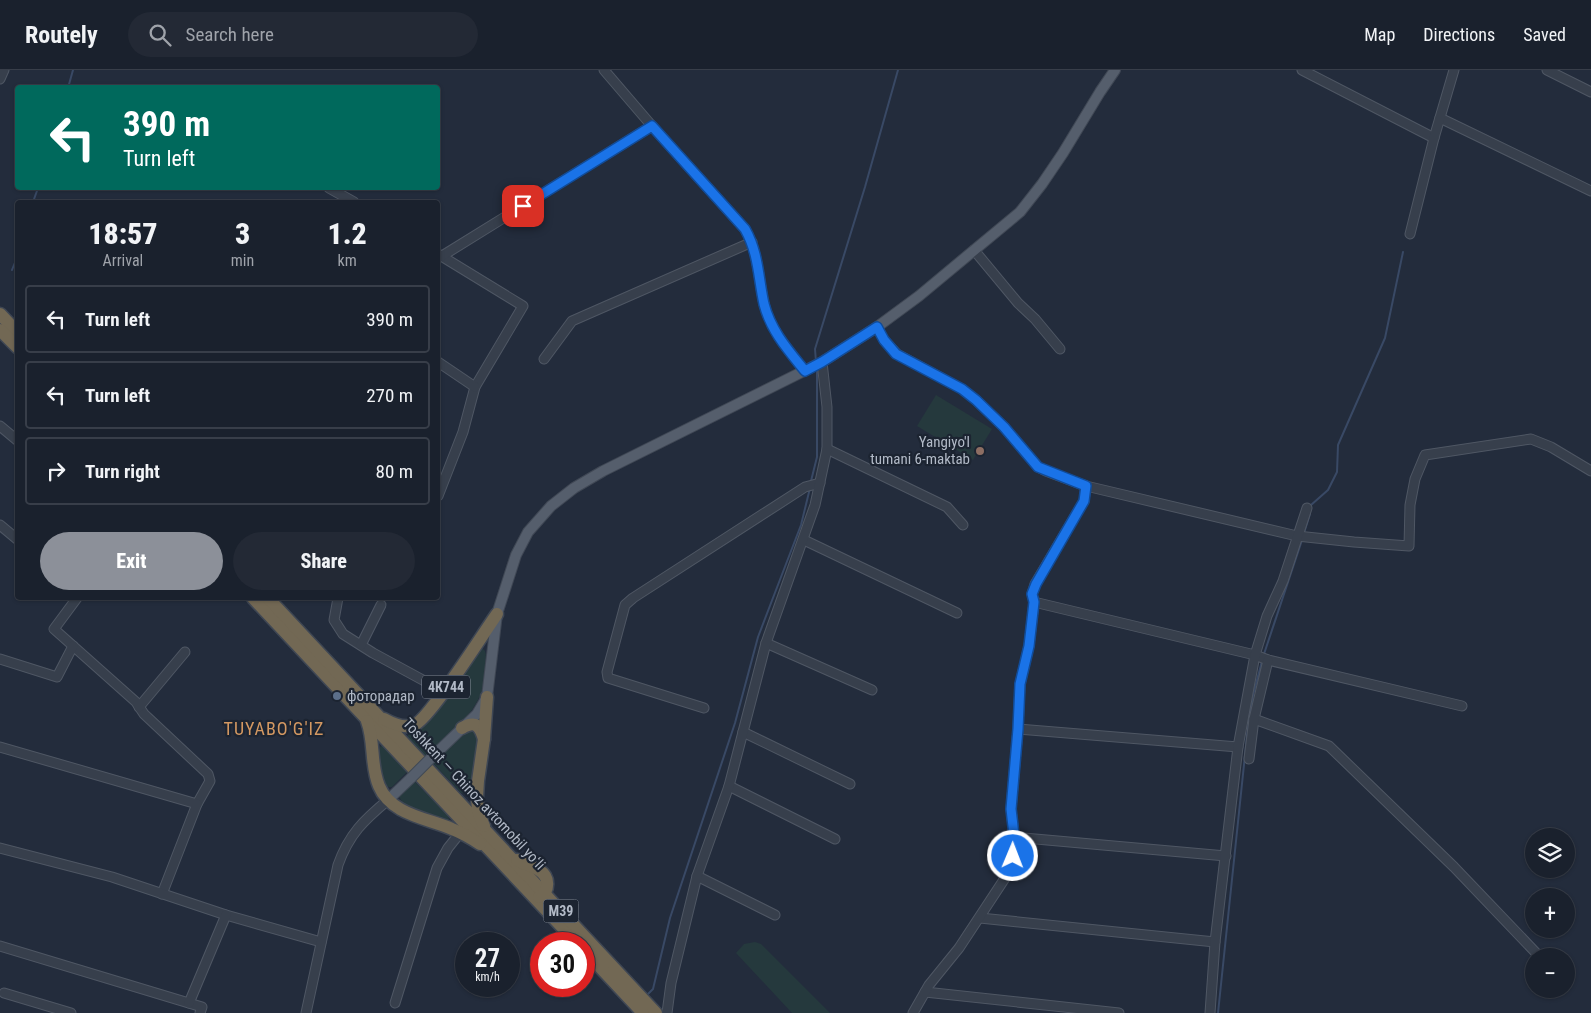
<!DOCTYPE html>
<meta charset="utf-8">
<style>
:root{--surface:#1a212d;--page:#232935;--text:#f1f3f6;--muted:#9fa3aa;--line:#383e49;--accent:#8c9099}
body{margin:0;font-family:"Roboto Condensed",sans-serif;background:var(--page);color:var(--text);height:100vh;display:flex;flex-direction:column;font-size:19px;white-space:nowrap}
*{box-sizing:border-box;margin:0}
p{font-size:16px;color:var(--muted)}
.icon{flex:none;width:28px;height:28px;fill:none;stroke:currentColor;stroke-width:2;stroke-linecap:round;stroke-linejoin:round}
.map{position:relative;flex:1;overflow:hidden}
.details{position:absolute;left:15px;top:130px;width:425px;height:400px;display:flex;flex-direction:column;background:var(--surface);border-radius:5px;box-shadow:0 1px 4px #0004,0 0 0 1px var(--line)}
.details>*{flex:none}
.top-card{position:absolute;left:15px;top:15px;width:425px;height:105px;border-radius:5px;box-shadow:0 1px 4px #0004,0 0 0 1px var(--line);background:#00695c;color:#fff;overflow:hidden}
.fabs{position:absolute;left:1525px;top:758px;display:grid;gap:10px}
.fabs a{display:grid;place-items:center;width:50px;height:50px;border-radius:50%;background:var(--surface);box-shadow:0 1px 4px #0004,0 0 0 1px var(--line);font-size:25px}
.speed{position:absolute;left:455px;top:862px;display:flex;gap:10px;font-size:25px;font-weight:700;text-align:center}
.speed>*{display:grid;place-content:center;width:65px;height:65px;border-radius:50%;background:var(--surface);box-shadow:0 1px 4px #0004,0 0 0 1px var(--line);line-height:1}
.speed small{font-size:12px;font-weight:400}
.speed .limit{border:8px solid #d22;background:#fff;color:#111}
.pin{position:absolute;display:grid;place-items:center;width:42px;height:42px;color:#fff;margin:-21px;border-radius:10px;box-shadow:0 2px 8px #0006}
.me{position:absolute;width:55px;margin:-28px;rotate:1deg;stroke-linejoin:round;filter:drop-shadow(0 0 4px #0008)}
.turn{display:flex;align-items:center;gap:18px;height:105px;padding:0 25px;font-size:22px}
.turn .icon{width:65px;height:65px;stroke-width:2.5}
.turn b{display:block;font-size:35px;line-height:42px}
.eta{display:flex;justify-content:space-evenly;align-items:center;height:85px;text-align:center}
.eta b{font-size:30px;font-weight:800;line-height:35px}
.cta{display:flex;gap:10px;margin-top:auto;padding:10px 25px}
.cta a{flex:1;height:58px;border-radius:30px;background:var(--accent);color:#fff;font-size:20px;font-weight:800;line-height:58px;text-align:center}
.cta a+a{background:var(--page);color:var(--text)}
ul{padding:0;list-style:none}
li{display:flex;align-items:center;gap:15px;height:68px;margin:0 10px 8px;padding:0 15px;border:2px solid var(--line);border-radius:5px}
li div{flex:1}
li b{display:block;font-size:19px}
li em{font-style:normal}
header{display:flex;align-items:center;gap:30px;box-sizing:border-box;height:70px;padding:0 25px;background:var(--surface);border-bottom:1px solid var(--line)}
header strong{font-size:24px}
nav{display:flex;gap:28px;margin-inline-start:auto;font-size:18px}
.search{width:350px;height:45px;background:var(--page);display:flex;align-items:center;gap:12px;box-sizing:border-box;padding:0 18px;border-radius:28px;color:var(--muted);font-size:19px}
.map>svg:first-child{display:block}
</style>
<header>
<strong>Routely</strong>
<div class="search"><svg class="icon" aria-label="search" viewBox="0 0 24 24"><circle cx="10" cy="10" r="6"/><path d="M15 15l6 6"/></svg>Search here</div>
<nav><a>Map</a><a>Directions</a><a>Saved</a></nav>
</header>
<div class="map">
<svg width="1591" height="943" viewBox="0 0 1591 943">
<rect width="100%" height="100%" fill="#232c3c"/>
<!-- green -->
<g fill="#25393d">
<path d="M936,325L992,359L973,390L917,356Z"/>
<path d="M483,579L485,581L486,585C485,596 485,609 482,620C474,647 444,668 424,687L408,670V665C414,659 422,658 428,652L478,580Z"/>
<path d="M470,660L478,663L474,719C470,723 467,724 461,723L433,693L465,662Z"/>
<path d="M383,675L408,701L392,717C389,717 386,717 384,715C379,709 378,684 380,677Z"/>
<path d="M414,711L447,744L449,749L448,752C435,747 403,740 399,726Z"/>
<path d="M755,872L761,874L830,943H792L736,883L744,874Z"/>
</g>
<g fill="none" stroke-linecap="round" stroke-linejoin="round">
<!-- stream -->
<g stroke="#394965" stroke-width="2">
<path d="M68,18L73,0"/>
<path d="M33,132L38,118"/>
<path d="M12,200L18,185"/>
<path d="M816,292L815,279L865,117L898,0"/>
<path d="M811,411L817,387V299"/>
<path d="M1310,439L1311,435L1328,420L1337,402L1338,375L1385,268L1403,182"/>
<path d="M1304,463L1310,444"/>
<path d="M1264,584L1302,470"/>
<path d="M646,926L653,919L670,848L735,653L758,567L801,455L810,418"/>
<path d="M1218,943L1247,666L1253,625L1262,591"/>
</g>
<!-- minor casing -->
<g stroke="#4f5764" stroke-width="11">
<g id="minor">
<path d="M604,0L652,56L745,159C759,184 758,207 764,234C771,261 788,280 805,301"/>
<path d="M1302,0L1434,68"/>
<path d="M1547,0L1591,22"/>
<path d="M0,9L4,0"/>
<path d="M1440,48L1591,121"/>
<path d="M329,118L354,132"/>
<path d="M1410,164L1434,68L1454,0"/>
<path d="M974,180L1018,233L1035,249L1060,279"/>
<path d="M438,184L523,236L475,317L463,362L438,426"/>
<path d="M442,186L652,56"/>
<path d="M877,257L884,270L897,284L962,319L976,330L1004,357L1038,397L1046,401L1086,416L1297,466L1354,472L1409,476L1410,435L1415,409L1425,385L1531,369L1551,377L1591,401"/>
<path d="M544,289L572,251L752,172"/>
<path d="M438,292L475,317"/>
<path d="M0,356L18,371"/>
<path d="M827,379L947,437L963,455"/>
<path d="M0,455L18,470"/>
<path d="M804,470L957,543"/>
<path d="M77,528L54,559L136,632L144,644L208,704L210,711L197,734"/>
<path d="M338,528L334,550L343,564L373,583L443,621"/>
<path d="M1034,532L1255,585L1268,590L1462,636"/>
<path d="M766,573L872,620"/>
<path d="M361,575L381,535"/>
<path d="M0,589L57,607L73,576"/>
<path d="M139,637L185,582"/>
<path d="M704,638L608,608L607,602L625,535L633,528L805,417L820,413"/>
<path d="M1254,649L1329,676L1454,797L1539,886"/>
<path d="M1018,659L1238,677"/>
<path d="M743,662L850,714"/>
<path d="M0,677L197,734L162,824"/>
<path d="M1249,689L1254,649L1268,590"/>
<path d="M729,716L835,769"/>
<path d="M1014,767L1226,786"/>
<path d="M0,778L112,807L226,845L321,872"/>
<path d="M697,806L775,845"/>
<path d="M980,848L1215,872"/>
<path d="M0,876L202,937L200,943"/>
<path d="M925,922L1119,943"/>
<path d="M4,923L71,943"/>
<path d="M189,933L226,845"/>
<path d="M395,933L437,798L448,778L460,763"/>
<path d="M306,943L338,795C349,764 364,750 388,730"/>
<path d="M667,943L671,913L697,806L729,716L766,573L815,435L827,379V337L822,292"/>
<path d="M913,943L929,915L959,878L1011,799L1015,774L1011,739L1018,659L1020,614L1029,576L1034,532L1032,524L1035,514L1084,431L1086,416"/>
<path d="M1210,943L1215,872L1238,677L1255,585L1267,546L1283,511L1307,438"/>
</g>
</g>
<!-- major casing -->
<g stroke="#404855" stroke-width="12">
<g id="major">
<path d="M429,690L477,644L487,627L497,544L516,485L528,462L551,436L574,418L603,401L822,292L877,257L919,226L1020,142L1042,114L1063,83L1100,22L1115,0"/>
<path d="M388,730L411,708"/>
</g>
</g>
<!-- highway casing -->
<g stroke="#3f4754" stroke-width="15">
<g id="highway">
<path d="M0,244L18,263"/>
<path d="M0,260L18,278"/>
<path d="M253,528L578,874"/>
<path d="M268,528L656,943"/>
<path d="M384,649C393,654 404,659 414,655C429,650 484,562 497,544"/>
<path d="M367,651C375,672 370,695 379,716C391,745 427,748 452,759C462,763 471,768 480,774"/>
<path d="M462,658C476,650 480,656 484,669"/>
<path d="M484,756L478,741L477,727L478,711L484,669L487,627"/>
<path d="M517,790C524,794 533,796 539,800C550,807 550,821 539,827"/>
<path d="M584,880L643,943"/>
</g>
</g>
<!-- minor -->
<use href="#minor" stroke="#373f4c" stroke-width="9"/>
<!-- major -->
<use href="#major" stroke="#555e6c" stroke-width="10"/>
<!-- highway -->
<use href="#highway" stroke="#726854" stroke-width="12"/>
<!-- major-bridge casing -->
<g stroke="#404855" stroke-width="12" stroke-linecap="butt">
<path id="major-bridge" d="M411,708L429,690"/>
</g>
<!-- major-bridge -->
<use href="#major-bridge" stroke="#555e6c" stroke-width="10"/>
</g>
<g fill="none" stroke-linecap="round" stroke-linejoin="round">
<!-- route casing -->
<g stroke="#114b97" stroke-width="12">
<path id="route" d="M523,136L652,56L745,159C759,184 758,207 764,234C771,261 788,280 805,301L822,292L877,257L884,270L896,284L962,319L976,330L1004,357L1038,397L1086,416L1084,431L1036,514L1032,524L1034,532L1029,576L1020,614L1018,659L1011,739L1015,774L1013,786"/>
</g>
<!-- route -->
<use href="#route" stroke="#1a73e8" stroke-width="9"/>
</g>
<!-- markers -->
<circle fill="#8d6e63" stroke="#1c2431" stroke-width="2" cx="980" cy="381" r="5"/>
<circle fill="#5c6f8a" stroke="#1c2431" stroke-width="2" cx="337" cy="626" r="5"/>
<g text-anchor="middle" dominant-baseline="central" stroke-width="4.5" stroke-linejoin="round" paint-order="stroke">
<!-- shield labels -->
<g fill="#1c2431" stroke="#858d9a" stroke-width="1">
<rect x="422" y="605.5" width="48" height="23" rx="4"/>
<rect x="543.5" y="829.5" width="35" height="23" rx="4"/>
</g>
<g font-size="14" font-weight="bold" fill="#b2bac7">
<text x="446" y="617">4К744</text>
<text x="561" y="841">M39</text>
</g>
<!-- poi labels -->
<g font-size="15" fill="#b2bac7" stroke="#1c2431" text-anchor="end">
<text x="970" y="372">Yangiyo'l<tspan x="970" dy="17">tumani 6-maktab</tspan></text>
<text x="347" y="626" text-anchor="start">фоторадар</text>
</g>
<!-- street labels -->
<g font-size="15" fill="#b2bac7" stroke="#1c2431">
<text transform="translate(474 724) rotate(47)">Toshkent — Chinoz avtomobil yoʻli</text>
</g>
<!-- quarter labels -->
<g font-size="18" letter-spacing="1" fill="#d39862" stroke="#1c2431">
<text x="274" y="658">TUYABO'G'IZ</text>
</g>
</g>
</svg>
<div class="fabs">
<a><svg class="icon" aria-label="layers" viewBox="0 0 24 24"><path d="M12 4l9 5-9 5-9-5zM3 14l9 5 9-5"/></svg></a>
<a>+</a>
<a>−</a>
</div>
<div class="speed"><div>27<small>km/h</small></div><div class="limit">30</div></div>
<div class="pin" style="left:523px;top:136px;background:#d93025"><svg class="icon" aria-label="arrive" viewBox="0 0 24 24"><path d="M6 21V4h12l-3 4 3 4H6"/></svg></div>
<svg class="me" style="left:1013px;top:786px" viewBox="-20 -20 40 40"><circle r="17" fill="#1a73e8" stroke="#fff" stroke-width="3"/><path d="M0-11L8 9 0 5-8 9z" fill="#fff"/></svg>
<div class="top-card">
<div class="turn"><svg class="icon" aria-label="left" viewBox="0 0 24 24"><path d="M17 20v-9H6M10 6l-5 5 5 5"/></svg><div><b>390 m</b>Turn left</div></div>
</div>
<section class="details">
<div class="eta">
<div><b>18:57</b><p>Arrival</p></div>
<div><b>3</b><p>min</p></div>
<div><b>1.2</b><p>km</p></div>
</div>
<ul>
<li><svg class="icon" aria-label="left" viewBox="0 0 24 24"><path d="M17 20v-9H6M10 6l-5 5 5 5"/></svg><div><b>Turn left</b></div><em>390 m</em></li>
<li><svg class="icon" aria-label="left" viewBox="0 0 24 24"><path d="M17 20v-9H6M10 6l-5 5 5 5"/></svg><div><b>Turn left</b></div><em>270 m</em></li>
<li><svg class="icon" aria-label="right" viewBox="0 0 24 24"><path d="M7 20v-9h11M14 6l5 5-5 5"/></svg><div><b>Turn right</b></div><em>80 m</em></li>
</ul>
<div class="cta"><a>Exit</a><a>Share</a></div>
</section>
</div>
